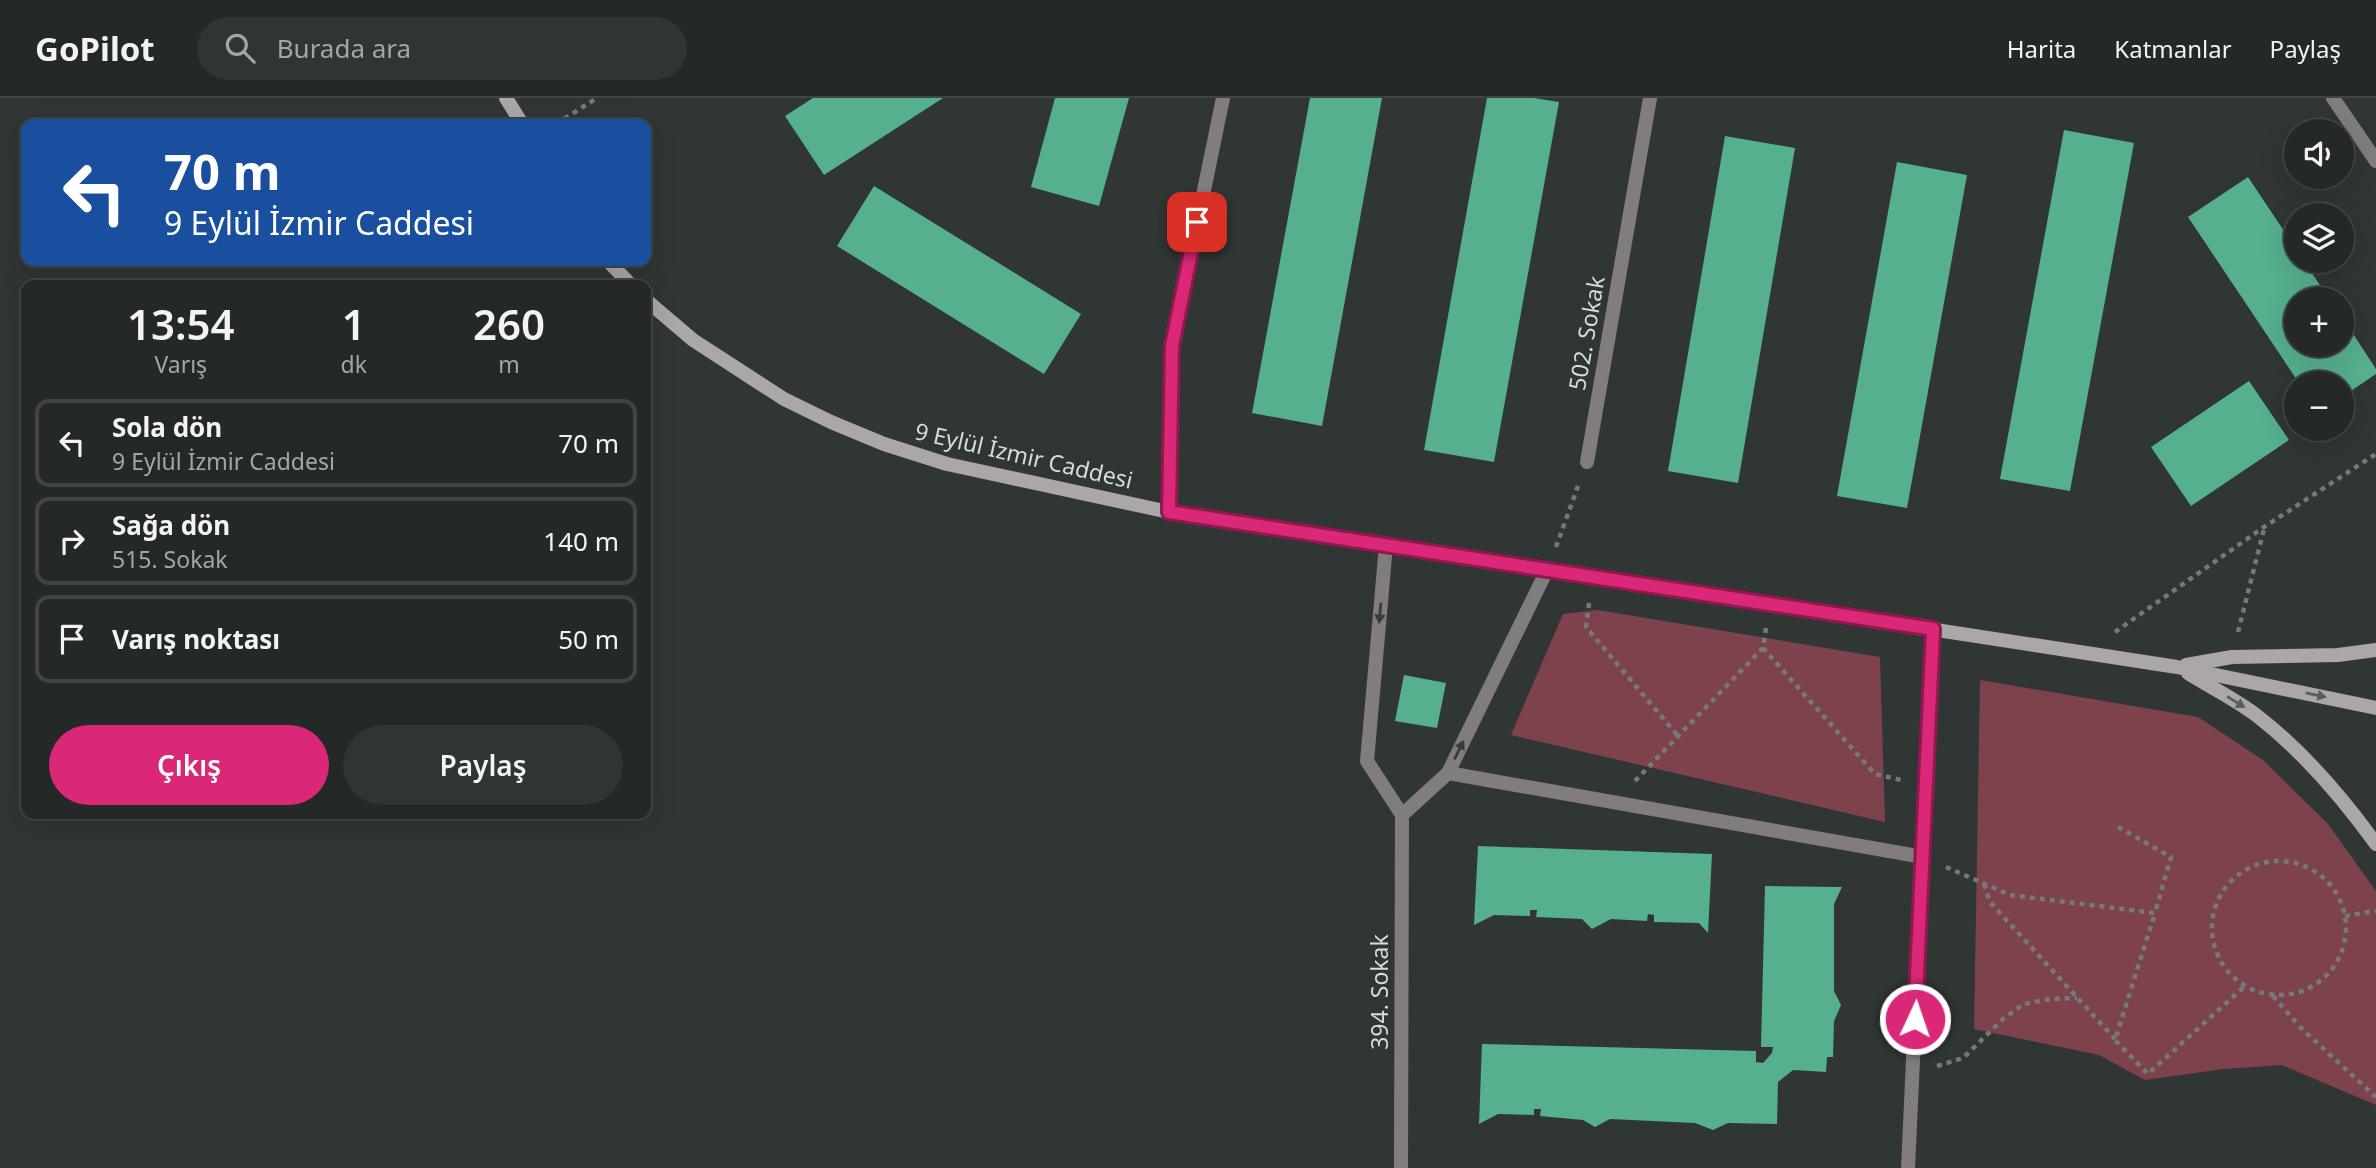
<!DOCTYPE html>
<html lang="tr">
<meta charset="utf-8">
<style>
:root{--surface:#242826;--page:#303432;--text:#f1f3f6;--muted:#a3a6a7;--line:#414443;--accent:#db2777}
body{margin:0;font-family:"Noto Sans",sans-serif;background:var(--page);color:var(--text);height:100vh;display:flex;flex-direction:column;font-size:26px;white-space:nowrap}
*{box-sizing:border-box;margin:0}
p{font-size:23px;color:var(--muted)}
.icon{flex:none;width:38px;height:38px;fill:none;stroke:currentColor;stroke-width:2;stroke-linecap:round;stroke-linejoin:round}
.map{position:relative;flex:1;overflow:hidden}
.side{position:absolute;left:21px;top:182px;width:630px;height:539px;display:flex;flex-direction:column;background:var(--surface);border-radius:14px;box-shadow:0 7px 28px #0002,0 0 0 2px var(--line)}
.side>*{flex:none}
.top-card{position:absolute;left:21px;top:21px;width:630px;height:147px;border-radius:14px;box-shadow:0 7px 28px #0002,0 0 0 2px var(--line);background:#1a4fa0;color:#fff;overflow:hidden}
.tools{position:absolute;left:2284px;top:21px;display:grid;gap:14px}
.tools a{display:grid;place-items:center;width:70px;height:70px;border-radius:50%;background:var(--surface);box-shadow:0 7px 28px #0002,0 0 0 2px var(--line);font-size:35px}
.pin{position:absolute;display:grid;place-items:center;width:60px;height:60px;color:#fff;margin:-30px;border-radius:14px;box-shadow:0 4px 10px #0006}
.me{position:absolute;width:77px;margin:-38px;rotate:3deg;stroke-linejoin:round;filter:drop-shadow(0 0 5px #0008)}
.turn{display:flex;align-items:center;gap:24px;height:147px;padding:0 28px;font-size:32px}
.turn .icon{width:91px;height:91px;stroke-width:2.5}
.turn b{display:block;font-size:49px;line-height:60px}
.eta{display:flex;justify-content:space-evenly;align-items:center;height:119px;text-align:center}
.eta b{font-size:42px;font-weight:600;line-height:49px}
.cta{display:flex;gap:14px;margin-top:auto;padding:14px 28px}
.cta a{flex:1;height:80px;border-radius:42px;background:var(--accent);color:#fff;font-size:28px;font-weight:600;line-height:80px;text-align:center}
.cta a+a{background:var(--page);color:var(--text)}
ul{padding:0;list-style:none}
li{display:flex;align-items:center;gap:21px;height:88px;margin:0 14px 10px;padding:0 14px;border:4px solid var(--line);border-radius:14px}
li div{flex:1}
li b{display:block;font-size:26px}
li em{font-style:normal}
header{display:flex;align-items:center;gap:42px;box-sizing:border-box;height:98px;padding:0 35px;background:var(--surface);border-bottom:2px solid var(--line)}
header strong{font-size:33px}
nav{display:flex;gap:38px;margin-inline-start:auto;font-size:24px}
.search{width:490px;height:63px;background:var(--page);display:flex;align-items:center;gap:18px;box-sizing:border-box;padding:0 24px;border-radius:38px;color:var(--muted);font-size:26px}
.map>svg:first-child{display:block}
</style>
<header>
<strong>GoPilot</strong>
<div class="search"><svg class="icon" aria-label="search" viewBox="0 0 24 24"><circle cx="10" cy="10" r="6"/><path d="M15 15l6 6"/></svg>Burada ara</div>
<nav><a>Harita</a><a>Katmanlar</a><a>Paylaş</a></nav>
</header>
<div class="map">
<svg width="2376" height="1070" viewBox="0 0 2376 1070">
<rect width="100%" height="100%" fill="#303633"/>
<!-- green -->
<g fill="#7e424d">
<path d="M1598,512L1880,559L1885,724L1511,637L1563,516Z"/>
<path d="M1980,582L2198,619L2263,662L2328,726L2376,793V1007L2282,967L2224,971L2145,982L2099,957L1974,931Z"/>
</g>
<!-- building -->
<g fill="#56af8d">
<path d="M813,0H943L824,77L785,18Z"/>
<path d="M1055,0H1129L1099,108L1031,89Z"/>
<path d="M1310,0H1382L1322,328L1252,315Z"/>
<path d="M1487,0H1534L1559,4L1494,364L1424,352Z"/>
<path d="M2064,32L2134,45L2070,393L2000,381Z"/>
<path d="M1725,38L1795,50L1738,385L1668,373Z"/>
<path d="M1897,64L1967,77L1907,410L1837,398Z"/>
<path d="M2248,79L2296,151V163H2304L2329,201H2296V247H2342V219L2376,271V276L2342,299V285H2299L2188,119Z"/>
<path d="M874,88L1081,216L1044,276L837,148Z"/>
<path d="M2249,283L2289,342L2191,408L2151,349Z"/>
<path d="M1404,577L1446,585L1437,630L1395,623Z"/>
<path d="M1478,748L1712,756L1708,835L1699,825L1654,824V817L1648,816L1647,823L1611,821L1592,831L1582,821L1536,819L1537,812H1530V818L1494,817L1474,827Z"/>
<path d="M1765,788L1842,789L1834,806V893L1841,907L1834,923L1833,959H1827L1826,974L1793,972L1778,984L1777,1026L1728,1025L1713,1032L1695,1025L1610,1021L1595,1029L1583,1022L1540,1018L1541,1011H1534V1017L1498,1016L1479,1026L1482,946L1756,953V964L1763,965L1772,955L1773,949H1761Z"/>
</g>
<g fill="none" stroke-linecap="round" stroke-linejoin="round">
<!-- path -->
<g stroke="#757a78" stroke-width="4.5" stroke-dasharray="5 5" stroke-linecap="butt">
<path d="M556,26L597,0"/>
<path d="M1556,449L1578,388"/>
<path d="M1589,505L1586,529L1678,638"/>
<path d="M1766,530L1763,550L1875,676L1901,682"/>
<path d="M2115,534L2264,429L2376,356"/>
<path d="M2238,534L2264,431"/>
<path d="M1635,683L1763,550"/>
<path d="M2118,729L2171,759L2155,815"/>
<circle cx="2279" cy="830" r="67"/>
<path d="M1946,769L2010,797L2155,815L2115,942L2148,976L2245,888"/>
<path d="M1984,786L1990,804L2115,941"/>
<path d="M2345,818L2376,813"/>
<path d="M2273,898L2300,929L2376,999"/>
<path d="M1937,968L1963,960L2003,921L2024,906L2050,901L2077,900"/>
</g>
<!-- minor -->
<g stroke="#817d7e" stroke-width="14">
<path d="M2333,0L2376,63"/>
<path d="M1587,364L1650,0"/>
<path d="M1169,414L1172,248L1223,0"/>
<path d="M1386,447L1367,663L1402,717L1448,675L1547,472"/>
<path d="M1448,675L1923,759"/>
<path d="M1401,1070L1402,717"/>
<path d="M1908,1070L1933,531"/>
</g>
<!-- secondary -->
<g stroke="#aba6a7" stroke-width="14">
<path d="M506,0L522,26"/>
<path d="M608,163L631,187"/>
<path d="M646,202L693,242L784,301L831,324L884,346L947,366L1169,414L2177,569L2376,610"/>
<path d="M2186,567L2232,559L2338,557L2376,552"/>
<path d="M2188,575C2210,589 2235,601 2256,617C2303,653 2342,699 2376,746"/>
</g>
</g>
<!-- one-way arrows -->
<defs><path id="oneway-solid" d="M-6-.8H1V-3.2L6.5 0L1 3.2V.8H-6Z" transform="scale(1.75)"/></defs>
<g fill="#383d3a">
<use href="#oneway-solid" transform="translate(1380 515) rotate(95)"/>
<use href="#oneway-solid" transform="translate(1459 652) rotate(-64)"/>
</g>
<g fill="#5b5d5c">
<use href="#oneway-solid" transform="translate(2316 597) rotate(12)"/>
<use href="#oneway-solid" transform="translate(2236 604) rotate(32)"/>
</g>
<g fill="none" stroke-linecap="round" stroke-linejoin="round">
<!-- route casing -->
<g stroke="#8e194d" stroke-width="18">
<path id="route" d="M1197,124L1172,248L1169,414L1933,531L1915,921"/>
</g>
<!-- route -->
<use href="#route" stroke="#db2777" stroke-width="12"/>
</g>
<g text-anchor="middle" dominant-baseline="central" stroke-width="7" stroke-linejoin="round" paint-order="stroke">
<!-- street labels -->
<g font-size="23" fill="#d7dbd9" stroke="#303633">
<text transform="translate(1586 235) rotate(-80)">502. Sokak</text>
<text transform="translate(1024 357) rotate(13)">9 Eylül İzmir Caddesi</text>
<text transform="translate(1379 894) rotate(-90)">394. Sokak</text>
</g>
</g>
</svg>
<div class="tools">
<a><svg class="icon" aria-label="sound" viewBox="0 0 24 24"><path d="M4 9h4l5-4v14l-5-4H4zM17 9q2 3 0 6"/></svg></a>
<a><svg class="icon" aria-label="layers" viewBox="0 0 24 24"><path d="M12 4l9 5-9 5-9-5zM3 14l9 5 9-5"/></svg></a>
<a>+</a>
<a>−</a>
</div>
<div class="pin" style="left:1197px;top:124px;background:#d93025"><svg class="icon" aria-label="arrive" viewBox="0 0 24 24"><path d="M6 21V4h12l-3 4 3 4H6"/></svg></div>
<svg class="me" style="left:1915px;top:921px" viewBox="-20 -20 40 40"><circle r="17" fill="#db2777" stroke="#fff" stroke-width="3"/><path d="M0-11L8 9 0 5-8 9z" fill="#fff"/></svg>
<div class="top-card">
<div class="turn"><svg class="icon" aria-label="left" viewBox="0 0 24 24"><path d="M17 20v-9H6M10 6l-5 5 5 5"/></svg><div><b>70 m</b>9 Eylül İzmir Caddesi</div></div>
</div>
<section class="side">
<div class="eta">
<div><b>13:54</b><p>Varış</p></div>
<div><b>1</b><p>dk</p></div>
<div><b>260</b><p>m</p></div>
</div>
<ul>
<li><svg class="icon" aria-label="left" viewBox="0 0 24 24"><path d="M17 20v-9H6M10 6l-5 5 5 5"/></svg><div><b>Sola dön</b><p>9 Eylül İzmir Caddesi</p></div><em>70 m</em></li>
<li><svg class="icon" aria-label="right" viewBox="0 0 24 24"><path d="M7 20v-9h11M14 6l5 5-5 5"/></svg><div><b>Sağa dön</b><p>515. Sokak</p></div><em>140 m</em></li>
<li><svg class="icon" aria-label="arrive" viewBox="0 0 24 24"><path d="M6 21V4h12l-3 4 3 4H6"/></svg><div><b>Varış noktası</b></div><em>50 m</em></li>
</ul>
<div class="cta"><a>Çıkış</a><a>Paylaş</a></div>
</section>
</div>
